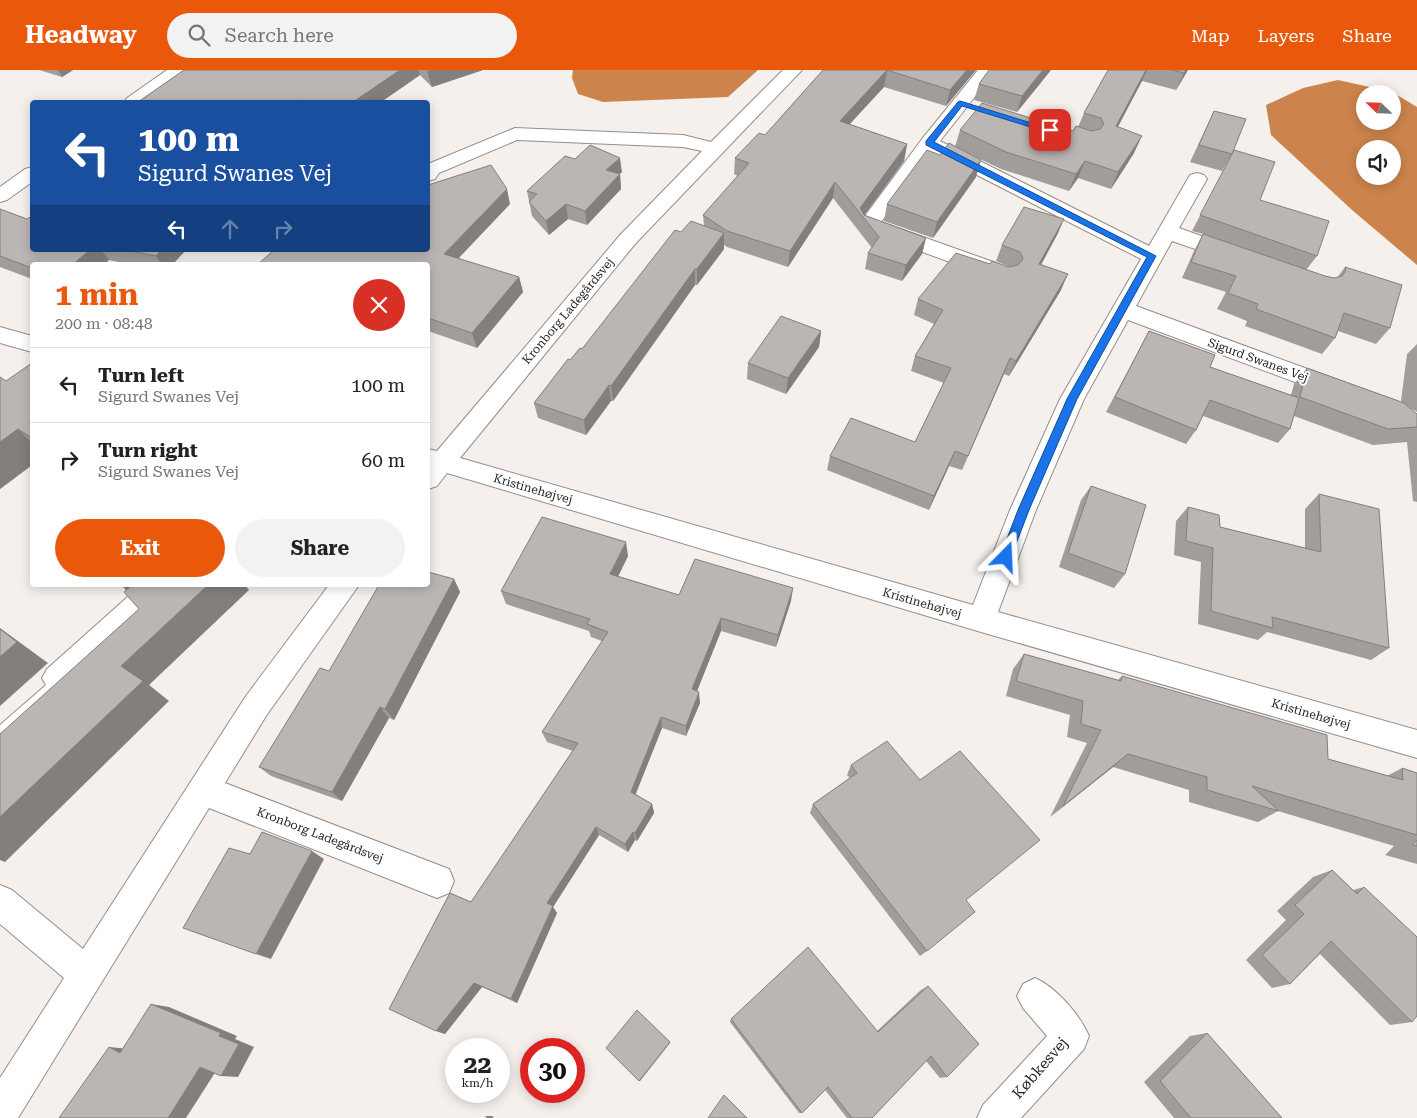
<!DOCTYPE html>
<meta charset="utf-8">
<style>
:root{--surface:#fff;--page:#f2f2f2;--text:#222;--muted:#767676;--line:#e0e0e0;--accent:#ea580c}
body{margin:0;font-family:"Roboto Serif",serif;background:var(--page);color:var(--text);height:100vh;display:flex;flex-direction:column;font-size:19px;white-space:nowrap}
*{box-sizing:border-box;margin:0}
p{font-size:16px;color:var(--muted)}
.icon{flex:none;width:28px;height:28px;fill:none;stroke:currentColor;stroke-width:2;stroke-linecap:round;stroke-linejoin:round}
.map{position:relative;flex:1;overflow:hidden}
.panel{position:absolute;left:30px;top:192px;width:400px;height:325px;display:flex;flex-direction:column;background:var(--surface);border-radius:5px;box-shadow:0 2px 12px #0003}
.panel>*{flex:none}
.top-card{position:absolute;left:30px;top:30px;width:400px;height:152px;border-radius:5px;box-shadow:0 2px 12px #0003;background:#1a4fa0;color:#fff;overflow:hidden}
.needle{width:32px;rotate:293deg}
.tools{position:absolute;left:1356px;top:15px;display:grid;gap:10px}
.tools a{display:grid;place-items:center;width:45px;height:45px;border-radius:50%;background:var(--surface);box-shadow:0 2px 12px #0003;font-size:25px}
.speed{position:absolute;left:445px;top:968px;display:flex;gap:10px;font-size:25px;font-weight:700;text-align:center}
.speed>*{display:grid;place-content:center;width:65px;height:65px;border-radius:50%;background:var(--surface);box-shadow:0 2px 12px #0003;line-height:1}
.speed small{font-size:12px;font-weight:400}
.speed .limit{border:8px solid #d22;background:#fff;color:#111}
.pin{position:absolute;display:grid;place-items:center;width:42px;height:42px;color:#fff;margin:-21px;border-radius:10px;box-shadow:0 2px 8px #0006}
.me{position:absolute;width:55px;margin:-28px;rotate:21deg;stroke-linejoin:round;filter:drop-shadow(0 0 4px #0008)}
.turn{display:flex;align-items:center;gap:18px;height:105px;padding:0 25px;font-size:22px}
.turn .icon{width:65px;height:65px;stroke-width:2.5}
.turn b{display:block;font-size:35px;line-height:42px}
.lanes{display:flex;align-items:center;height:48px;padding:0 25px;background:#0003;justify-content:center;gap:25px;direction:ltr}
.lanes .off{opacity:.35}
.round{display:grid;place-items:center;flex:none;width:52px;height:52px;border-radius:26px;background:var(--page)}
.head{display:flex;align-items:center;justify-content:space-between;height:85px;padding:0 25px}
h1{font-size:30px;font-weight:700;line-height:38px;color:var(--accent)}
.button{display:flex;gap:10px;margin-top:auto;padding:10px 25px}
.button a{flex:1;height:58px;border-radius:30px;background:var(--accent);color:#fff;font-size:20px;font-weight:700;line-height:58px;text-align:center}
.button a+a{background:var(--page);color:var(--text)}
ul{padding:0;list-style:none}
li{display:flex;align-items:center;gap:15px;height:75px;padding:0 25px;border-top:1px solid var(--line)}
li div{flex:1}
li b{display:block;font-size:19px}
li em{font-style:normal}
header{display:flex;align-items:center;gap:30px;box-sizing:border-box;height:70px;padding:0 25px;background:var(--accent);color:#fff}
header strong{font-size:24px}
nav{display:flex;gap:28px;margin-inline-start:auto;font-size:18px}
.search{width:350px;height:45px;background:var(--page);display:flex;align-items:center;gap:12px;box-sizing:border-box;padding:0 18px;border-radius:28px;color:var(--muted);font-size:19px}
.map>svg:first-child{display:block}
</style>
<header>
<strong>Headway</strong>
<div class="search"><svg class="icon" aria-label="search" viewBox="0 0 24 24"><circle cx="10" cy="10" r="6"/><path d="M15 15l6 6"/></svg>Search here</div>
<nav><a>Map</a><a>Layers</a><a>Share</a></nav>
</header>
<div class="map">
<svg width="1417" height="1048" viewBox="0 0 1417 1048">
<rect width="100%" height="100%" fill="#f5f0ec"/>
<!-- water -->
<g fill="#cd844c" fill-rule="evenodd">
<path d="M573,0H758L728,27L603,32L578,24L572,8Z"/>
<path d="M1338,10L1392,22L1417,37V195L1352,140L1271,65L1266,35L1303,18ZM1365,24H1392V51H1365ZM1365,79H1392V106H1365Z"/>
</g>
<g fill="none" stroke-linecap="round" stroke-linejoin="round">
<!-- minor casing -->
<g stroke="#938e8b" stroke-width="2">
<g id="minor">
<path d="M167,0H188L144,32H124L127,28Z"/>
<path d="M783,0H802L635,174L460,388L973,535L1010,440L1060,329L1141,189L932,82L881,152L996,193L999,198L996,203L988,205L980,203L862,160L859,155L862,150L922,69L978,0H996L940,71L1149,176L1190,105L1197,103L1204,105L1207,109L1179,158L1240,180L1243,185L1240,190L1233,192L1172,171L1136,236L1343,312L1347,318L1343,324L1335,327L1327,324L1128,250L1084,329L1036,440L998,542L1417,660V688L981,562L447,403L437,416L428,419V379L437,381L621,164L702,81L683,77L517,70L439,103L435,109L428,111V94L515,58L683,65L711,72Z"/>
<path d="M32,97V112L7,130L0,132V117L25,99Z"/>
<path d="M0,257L32,266V282L0,273Z"/>
<path d="M141,515H174L170,523L75,610L79,617L74,626L11,685L0,689V655L46,615L42,608L47,599Z"/>
<path d="M329,515H359L266,646L225,713L449,799L454,811L449,823L437,828L209,738L18,1048H0V1008L64,908L0,854V815L12,820L83,879L246,626Z"/>
<path d="M1035,908C1056,917 1080,945 1089,966L1084,979L1021,1048H977L983,1035L1047,966L1023,938L1017,926L1023,914Z"/>
</g>
</g>
<!-- minor -->
<use href="#minor" fill="#fff" fill-rule="evenodd"/>
</g>
<!-- wall -->
<g fill="#a19d9a">
<path d="M39,0H73L62,7Z"/>
<path d="M184,0H483L432,17L420,5L381,32H138Z"/>
<path d="M823,0H976L946,36L884,17L849,54L907,74L904,91L864,145L926,168L922,184L902,211L865,199L868,183L872,178L833,128L788,197L727,177L724,175V179L697,215H695L613,331H611L586,365L538,348L534,333L570,290L582,279L681,162L704,156L703,145L738,106L734,104L735,88L765,65Z"/>
<path d="M989,0H1051L1017,42L974,30L979,14Z"/>
<path d="M1108,0H1188L1176,20L1142,11L1118,57L1134,83L1111,119L1078,108L1069,121L1001,99L955,77L960,60L1073,61L1078,57L1084,43Z"/>
<path d="M1214,41L1232,84L1222,101L1190,92Z"/>
<path d="M1234,80L1260,130L1317,186L1306,200L1325,206L1334,208H1337L1345,197L1390,258L1376,274L1338,261L1335,268L1322,284L1245,256L1247,251L1217,239L1226,222L1182,208L1194,181L1203,164L1192,161Z"/>
<path d="M940,85L976,107L933,168L884,151L887,134Z"/>
<path d="M575,89L622,102L620,104L621,119L587,155L568,149L549,165L532,146L527,121Z"/>
<path d="M510,134L458,189L519,207L523,222L477,278L428,261V195Z"/>
<path d="M0,139L32,180H186L172,195H133L109,190L103,195H32V209L0,197Z"/>
<path d="M1064,149L1057,165L1041,194L1061,220L1009,306L1004,304L962,400L949,396L929,440L827,400L830,386L915,372L944,313L911,301L915,286L934,254L914,245L918,229L990,194L1010,197L996,191L1002,175Z"/>
<path d="M821,261L819,277L786,324L747,309L748,293Z"/>
<path d="M1149,261L1210,297L1291,325L1294,314L1307,298L1402,332L1401,331L1407,284L1417,274V342L1407,336L1417,344V432L1413,431L1407,372L1373,375L1294,346L1290,359L1278,373L1203,346L1196,360L1186,374L1106,342Z"/>
<path d="M32,293V395L0,419V307L6,311Z"/>
<path d="M1091,416L1125,504L1114,518L1059,497L1081,430Z"/>
<path d="M1319,424L1389,578L1371,590L1267,562L1258,570L1198,554L1201,492L1174,485L1176,451L1188,437L1220,457L1305,478V439Z"/>
<path d="M628,486L618,506L679,525L791,531L776,577L721,561L697,621L700,633L686,666L662,658L635,724L652,734L654,743L637,771L635,770L628,782L599,765L553,837L557,843L517,933L482,917L445,964L436,961L471,832L573,681L547,672L542,662L602,571L591,567L589,561L506,534L501,521Z"/>
<path d="M454,509L460,522L394,650L389,648L342,731L271,706L259,697L329,601Z"/>
<path d="M1024,584L1118,610L1122,606L1328,689L1387,706L1402,698L1417,703V794L1385,785L1394,776L1278,741L1258,752L1189,732V720L1113,697L1050,747L1087,673L1067,667L1070,645L1006,626L1013,599Z"/>
<path d="M851,695L966,830L927,881L920,886L810,743L813,734L850,708L847,705Z"/>
<path d="M1332,800L1353,820L1364,817L1412,952L1390,955L1320,884L1290,914L1272,918L1246,890L1286,850L1277,841L1313,807Z"/>
<path d="M928,916L947,1007L940,1008L926,991L872,1048H847L825,1020L802,1043H799L730,952L731,949L877,961L921,920Z"/>
<path d="M1207,963L1282,1048H1174L1144,1012L1190,966Z"/>
</g>
<!-- shaded-wall -->
<g fill="#837f7d">
<path d="M58,0H73L62,7Z"/>
<path d="M400,0H419L420,5L381,32H353Z"/>
<path d="M431,0H483L432,17L427,1Z"/>
<path d="M887,0L884,17L837,68L840,51Z"/>
<path d="M967,0H976L946,36L950,20Z"/>
<path d="M1043,0H1051L1017,42L1022,26Z"/>
<path d="M1146,0H1147L1142,11L1109,73L1116,56Z"/>
<path d="M1186,0H1188L1176,20L1184,3Z"/>
<path d="M1142,66L1134,83L1111,119L1118,102Z"/>
<path d="M907,74L904,91L863,147L860,138Z"/>
<path d="M620,88L622,102L608,114L606,100Z"/>
<path d="M981,90L976,107L933,168L937,152Z"/>
<path d="M1085,91L1078,108L1069,121L1076,104Z"/>
<path d="M620,104L621,119L587,155L585,141Z"/>
<path d="M835,112L833,128L788,197L790,181Z"/>
<path d="M507,119L510,134L448,199L444,184Z"/>
<path d="M566,134L568,149L549,165L546,151Z"/>
<path d="M1064,149L1057,165L1033,210L1039,194Z"/>
<path d="M724,163V179L697,215V199Z"/>
<path d="M926,168L922,184L902,211L906,195Z"/>
<path d="M90,180H101L109,190L103,195H72Z"/>
<path d="M161,180H186L172,195H162L156,186Z"/>
<path d="M695,199V215L613,331L611,316Z"/>
<path d="M1068,204L1061,220L1009,306L1016,291Z"/>
<path d="M519,207L523,222L477,278L472,263Z"/>
<path d="M821,261L819,277L786,324L788,308Z"/>
<path d="M1010,288L1004,304L962,400Z"/>
<path d="M609,315L611,331L586,365L584,350Z"/>
<path d="M18,359L32,373V395L0,419V372Z"/>
<path d="M955,381L949,396L929,440L934,426Z"/>
<path d="M626,472L628,486L613,517L610,504Z"/>
<path d="M454,509L460,522L394,650L385,639Z"/>
<path d="M121,515H139L129,523Z"/>
<path d="M208,515H245L249,520L149,615L169,631L5,792L0,790V747L121,596Z"/>
<path d="M793,518L791,531L776,577L778,565Z"/>
<path d="M721,548V561L693,631L692,619Z"/>
<path d="M0,558L48,593L0,636Z"/>
<path d="M699,622L700,633L686,666V656Z"/>
<path d="M380,637L389,648L342,731L332,722Z"/>
<path d="M661,647L662,658L633,731L631,722Z"/>
<path d="M1128,684L1113,697L1050,747L1063,736Z"/>
<path d="M652,734L654,743L637,771L635,763Z"/>
<path d="M596,757L599,765L553,837L557,843L517,933L511,929L547,833Z"/>
<path d="M633,762L635,770L628,782L625,774Z"/>
<path d="M312,781L324,789L271,889L256,884Z"/>
<path d="M474,913L482,917L445,964L436,961Z"/>
<path d="M151,934L169,937L237,966L235,969L254,977L238,1007L221,1006L219,966Z"/>
<path d="M670,972V973L640,1011H639Z"/>
<path d="M109,977L129,979L120,983Z"/>
<path d="M200,997L218,998L186,1048H168Z"/>
<path d="M485,1046H492L494,1048H487Z"/>
</g>
<!-- building -->
<g fill="#bbb6b3" stroke="#837f7d">
<path d="M184,0H400L353,32H308L301,30L298,32H138Z"/>
<path d="M823,0H967L950,20L887,0L840,51L907,74L860,138L864,145L926,168L906,195L868,183L879,167L835,112L790,181L727,161L703,145L749,93L735,88L759,63L765,65Z"/>
<path d="M989,0H1043L1022,26L979,14Z"/>
<path d="M1108,0H1146L1116,56L1142,66L1118,102L1085,91L1076,104L1006,82L960,60L982,33L1073,61L1076,56L1092,61L1100,59L1104,54L1101,48L1084,43Z"/>
<path d="M1172,0H1186L1184,3Z"/>
<path d="M1214,41L1246,49L1232,84L1199,75Z"/>
<path d="M949,73L981,90L937,152L887,134L927,80L940,85Z"/>
<path d="M590,75L620,88L606,100L620,104L585,141L566,134L546,151L529,132L537,124L527,121L565,86L575,89Z"/>
<path d="M1234,80L1275,92L1260,130L1329,151L1317,186L1200,145Z"/>
<path d="M491,95L507,119L444,184L519,207L472,263L428,248V195H257L274,180H428V115Z"/>
<path d="M1024,137L1064,149L1039,194L1068,204L1016,291L1010,288L968,386L955,381L934,426L830,386L851,348L915,372L951,298L915,286L943,240L918,229L956,183L990,194L992,191L1009,197L1018,195L1023,189L1020,182L1002,175Z"/>
<path d="M0,139L27,149L32,146V180H90L72,195H32V198L0,186Z"/>
<path d="M691,151L724,163L697,199H695L611,316L609,315L584,350L534,333L568,289L570,290L580,278L582,279L675,160L681,162Z"/>
<path d="M1203,164L1325,206L1334,208L1342,206L1346,200L1345,197L1402,215L1390,258L1344,243L1335,268L1256,239L1258,234L1228,223L1236,206L1191,192Z"/>
<path d="M126,180H161L156,186Z"/>
<path d="M781,246L821,261L788,308L748,293Z"/>
<path d="M1149,261L1215,285L1210,297L1299,328L1290,359L1210,330L1196,360L1115,327Z"/>
<path d="M32,293V368L18,359L0,372V307L6,311Z"/>
<path d="M1307,298L1404,333L1417,344V357L1388,359L1300,327Z"/>
<path d="M1091,416L1146,435L1125,504L1068,483Z"/>
<path d="M1319,424L1379,439L1389,578L1272,547L1273,558L1211,541L1213,478L1186,471L1188,437L1219,445L1220,457L1321,482Z"/>
<path d="M542,447L626,472L610,504L679,525L695,489L793,518L778,565L721,548L692,619L699,622L686,656L661,647L631,722L652,734L635,763L633,762L625,774L596,757L547,833L553,836L511,929L474,913L436,961L389,939L450,823L471,832L578,673L542,662L608,562L587,554L590,549L501,521Z"/>
<path d="M428,502L454,509L385,639L380,637L332,722L259,697L320,598L329,601L379,515H428Z"/>
<path d="M132,515H208L121,596L143,611L0,747V664L139,539L124,522Z"/>
<path d="M0,559L17,572L0,587Z"/>
<path d="M1024,584L1121,611L1122,606L1327,665L1328,689L1403,710L1402,698L1417,703V765L1252,716L1279,741L1207,720V707L1128,684L1063,736L1101,660L1081,654L1083,631L1016,611Z"/>
<path d="M887,671L920,710L960,681L1040,770L966,830L975,842L927,881L813,734L857,703L851,695Z"/>
<path d="M262,762L312,781L256,884L183,858L229,778L250,784Z"/>
<path d="M1417,770V776L1412,775Z"/>
<path d="M1332,800L1357,824L1364,817L1417,867V946L1412,952L1331,871L1290,914L1262,885L1304,844L1295,835Z"/>
<path d="M808,877L878,962L928,916L979,974L947,1007L931,986L872,1048H852L828,1017L802,1043L731,949Z"/>
<path d="M151,934L221,963L219,966L239,974L221,1006L200,997L168,1048H59L109,977L120,983Z"/>
<path d="M637,940L670,972L639,1011L606,978Z"/>
<path d="M1207,963L1282,1048H1191L1160,1011Z"/>
<path d="M724,1025L747,1048H708Z"/>
</g>
<!-- route -->
<path fill="#1a73e8" stroke="#114b97" d="M960,31L1054,60L1047,62L962,36L934,72L1156,186L1077,329L1029,440L1011,487L1006,491L1000,487L1018,440L1067,329L1147,187L926,75V71L958,32Z"/>
<g text-anchor="middle" dominant-baseline="central" stroke-width="4" stroke-linejoin="round" paint-order="stroke">
<!-- street labels -->
<g font-size="12" fill="#201e1d" stroke="#fff">
<text transform="translate(568 241) rotate(-50)">Kronborg Ladegårdsvej</text>
<text transform="translate(1258 290) rotate(20)">Sigurd Swanes Vej</text>
<text transform="translate(533 419) rotate(16)">Kristinehøjvej</text>
<text transform="translate(922 533) rotate(16)">Kristinehøjvej</text>
<text transform="translate(1311 644) rotate(16)">Kristinehøjvej</text>
<text transform="translate(320 765) rotate(21)">Kronborg Ladegårdsvej</text>
</g>
<!-- near-street labels -->
<g font-size="15" fill="#201e1d" stroke="#fff">
<text transform="translate(1040 998) rotate(-49)">Købkesvej</text>
</g>
</g>
</svg>
<div class="tools">
<a><svg class="needle" viewBox="-14 -14 28 28"><path d="M0-13l5 13h-10z" fill="#e53935"/><path d="M0 13l5-13h-10z" fill="#767676"/></svg></a>
<a><svg class="icon" aria-label="sound" viewBox="0 0 24 24"><path d="M4 9h4l5-4v14l-5-4H4zM17 9q2 3 0 6"/></svg></a>
</div>
<div class="speed"><div>22<small>km/h</small></div><div class="limit">30</div></div>
<div class="pin" style="left:1050px;top:60px;background:#d93025"><svg class="icon" aria-label="arrive" viewBox="0 0 24 24"><path d="M6 21V4h12l-3 4 3 4H6"/></svg></div>
<svg class="me" style="left:1006px;top:487px" viewBox="-20 -20 40 40"><path d="M0-17L14 15 0 8-14 15z" fill="#1a73e8" stroke="#fff" stroke-width="4"/></svg>
<div class="top-card">
<div class="turn"><svg class="icon" aria-label="left" viewBox="0 0 24 24"><path d="M17 20v-9H6M10 6l-5 5 5 5"/></svg><div><b>100 m</b>Sigurd Swanes Vej</div></div>
<div class="lanes"><svg class="icon" aria-label="left" viewBox="0 0 24 24"><path d="M17 20v-9H6M10 6l-5 5 5 5"/></svg><svg class="icon off" aria-label="ahead" viewBox="0 0 24 24"><path d="M12 20V5M6 11l6-6 6 6"/></svg><svg class="icon off" aria-label="right" viewBox="0 0 24 24"><path d="M7 20v-9h11M14 6l5 5-5 5"/></svg></div>
</div>
<section class="panel">
<div class="head"><div><h1>1 min</h1><p>200 m · 08:48</p></div><a class="round" style="background:#d93025;color:#fff"><svg class="icon" aria-label="close" viewBox="0 0 24 24"><path d="M6 6l12 12M18 6L6 18"/></svg></a></div>
<ul>
<li><svg class="icon" aria-label="left" viewBox="0 0 24 24"><path d="M17 20v-9H6M10 6l-5 5 5 5"/></svg><div><b>Turn left</b><p>Sigurd Swanes Vej</p></div><em>100 m</em></li>
<li><svg class="icon" aria-label="right" viewBox="0 0 24 24"><path d="M7 20v-9h11M14 6l5 5-5 5"/></svg><div><b>Turn right</b><p>Sigurd Swanes Vej</p></div><em>60 m</em></li>
</ul>
<div class="button"><a>Exit</a><a>Share</a></div>
</section>
</div>
